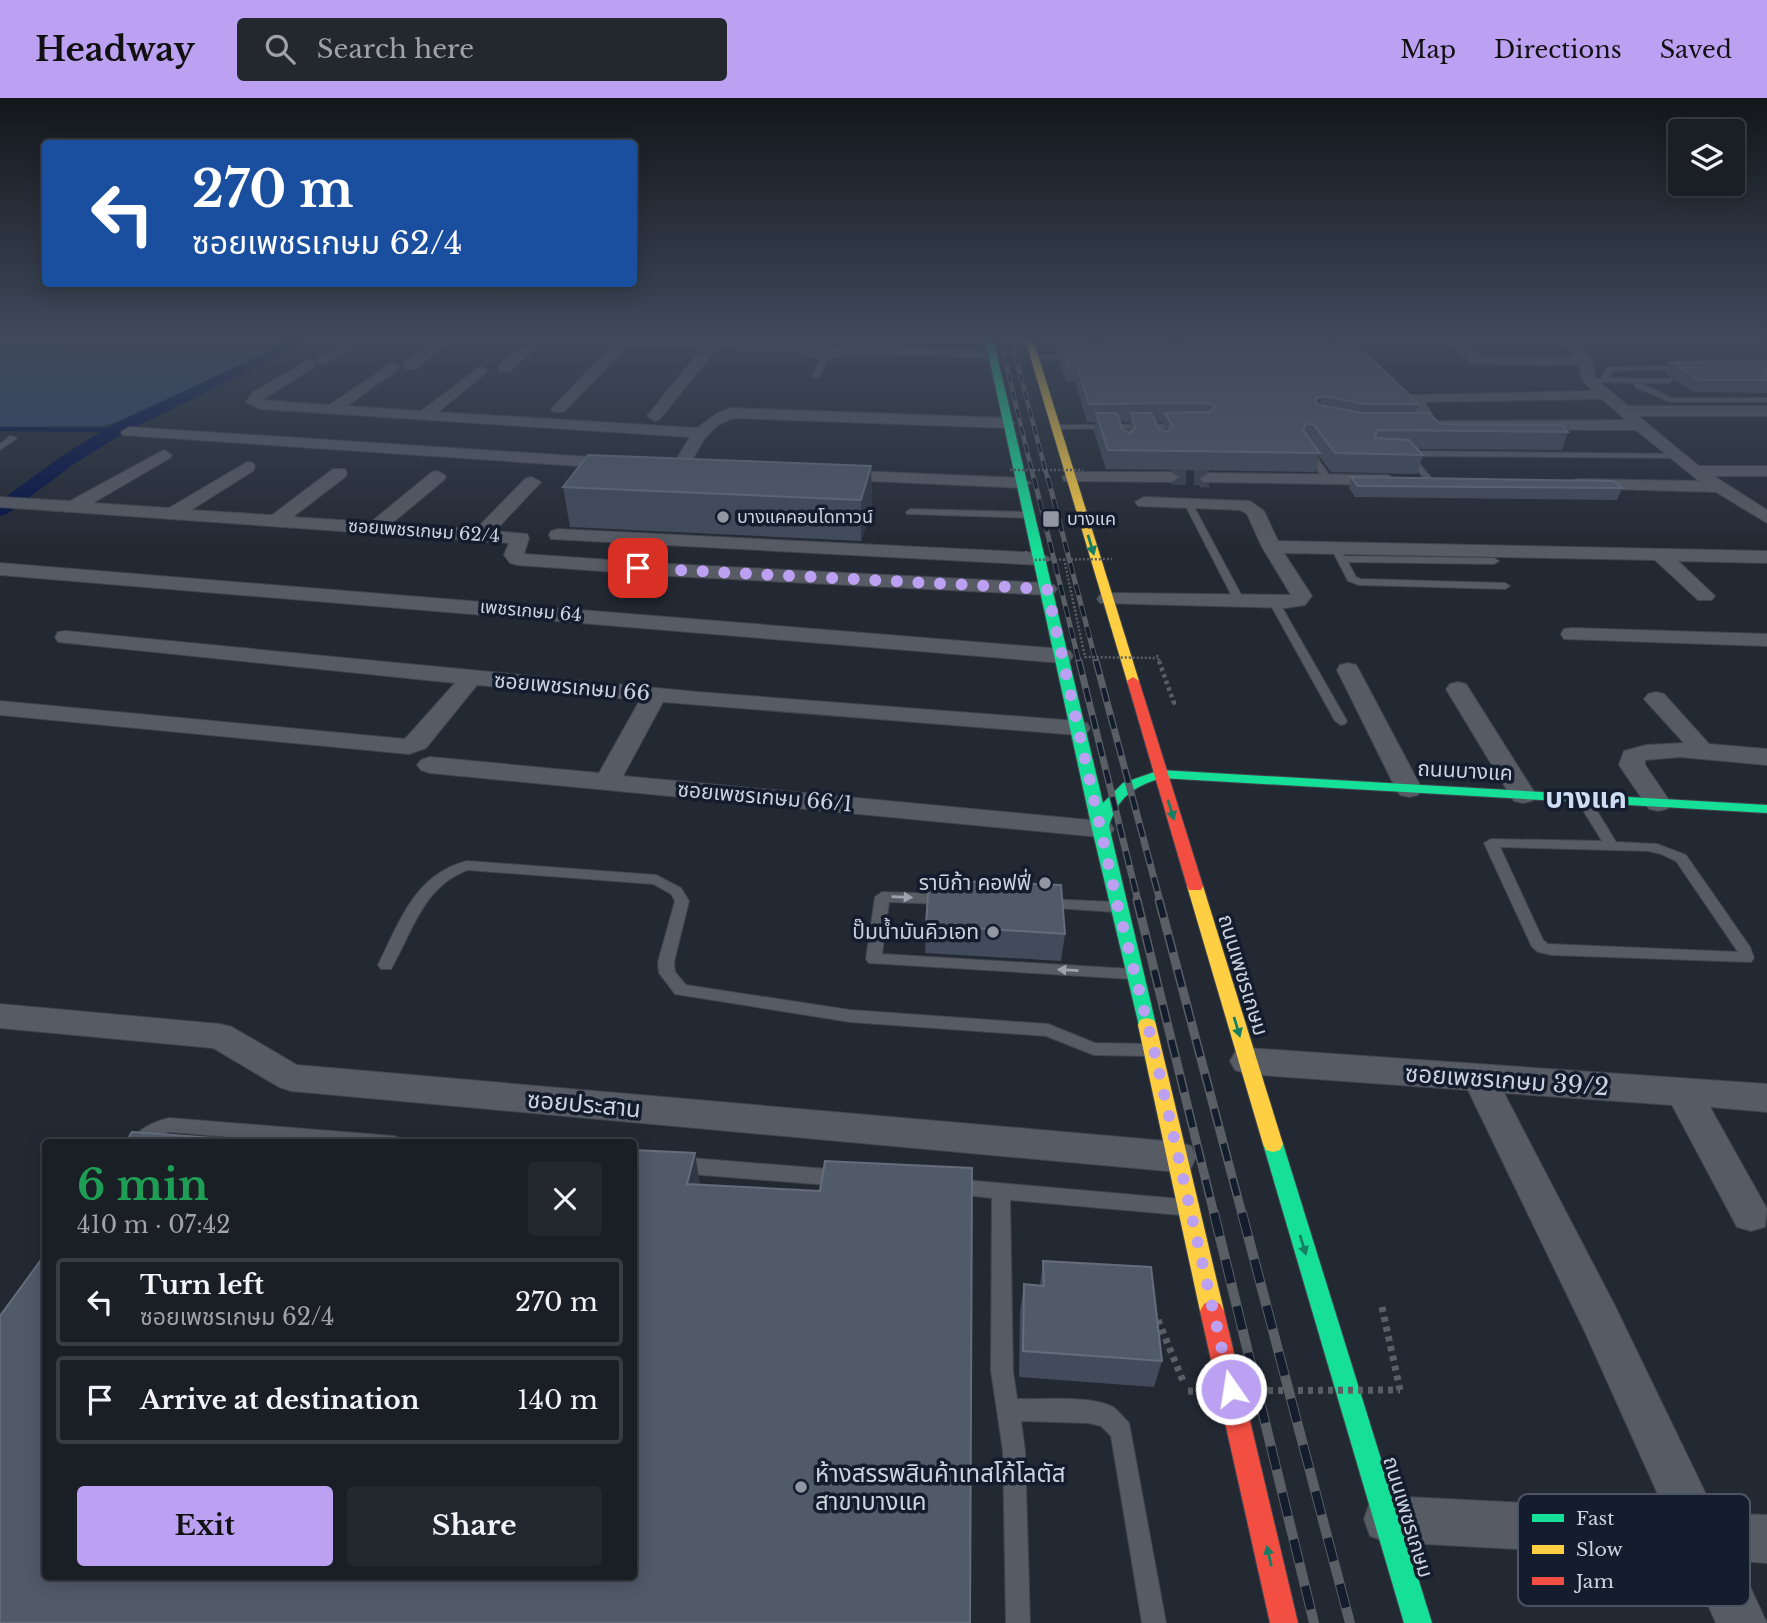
<!DOCTYPE html>
<meta charset="utf-8">
<style>
:root{--surface:#1a1f26;--page:#23272e;--text:#f1f3f6;--muted:#9fa2a7;--line:#383d43;--accent:#bca0f2}
body{margin:0;font-family:"Libre Baskerville","Noto Sans Thai",serif;background:var(--page);color:var(--text);height:100vh;display:flex;flex-direction:column;font-size:26px;white-space:nowrap}
*{box-sizing:border-box;margin:0}
p{font-size:23px;color:var(--muted)}
.icon{flex:none;width:38px;height:38px;fill:none;stroke:currentColor;stroke-width:2;stroke-linecap:round;stroke-linejoin:round}
.map{position:relative;flex:1;overflow:hidden}
.drawer{position:absolute;left:42px;top:1041px;width:595px;height:441px;display:flex;flex-direction:column;background:var(--surface);border-radius:7px;box-shadow:0 4px 18px #0003,0 0 0 2px var(--line)}
.drawer>*{flex:none}
.hud{position:absolute;left:42px;top:42px;width:595px;height:147px;border-radius:7px;box-shadow:0 4px 18px #0003,0 0 0 2px var(--line);background:#1a4fa0;color:#fff;overflow:hidden}
.fabs{position:absolute;left:1668px;top:21px;display:grid;gap:14px}
.fabs a{display:grid;place-items:center;width:77px;height:77px;border-radius:7px;background:var(--surface);box-shadow:0 4px 18px #0003,0 0 0 2px var(--line);font-size:35px}
.pin{position:absolute;display:grid;place-items:center;width:60px;height:60px;color:#fff;margin:-30px;border-radius:14px;box-shadow:0 4px 10px #0006}
.me{position:absolute;width:77px;margin:-38px;rotate:347deg;stroke-linejoin:round;filter:drop-shadow(0 0 5px #0008)}
.turn{display:flex;align-items:center;gap:24px;height:147px;padding:0 35px;font-size:32px}
.turn .icon{width:91px;height:91px;stroke-width:2.5}
.turn b{display:block;font-size:49px;line-height:60px}
.round{display:grid;place-items:center;flex:none;width:74px;height:74px;border-radius:7px;background:var(--page)}
.summary{display:flex;align-items:center;justify-content:space-between;height:119px;padding:0 35px}
h1{font-size:42px;font-weight:700;line-height:52px;color:#1e9e55}
.primary-button{display:flex;gap:14px;margin-top:auto;padding:14px 35px}
.primary-button a{flex:1;height:80px;border-radius:7px;background:var(--accent);color:#111;font-size:28px;font-weight:700;line-height:80px;text-align:center}
.primary-button a+a{background:var(--page);color:var(--text)}
ul{padding:0;list-style:none}
li{display:flex;align-items:center;gap:21px;height:88px;margin:0 14px 10px;padding:0 21px;border:4px solid var(--line);border-radius:7px}
li div{flex:1}
li b{display:block;font-size:26px}
li em{font-style:normal}
header{display:flex;align-items:center;gap:42px;box-sizing:border-box;height:98px;padding:0 35px;background:var(--accent);color:#111}
header strong{font-size:33px}
nav{display:flex;gap:38px;margin-inline-start:auto;font-size:24px}
.search{width:490px;height:63px;background:var(--page);display:flex;align-items:center;gap:18px;box-sizing:border-box;padding:0 24px;border-radius:7px;color:var(--muted);font-size:26px}
.map>svg:first-child{display:block}
</style>
<header>
<strong>Headway</strong>
<div class="search"><svg class="icon" aria-label="search" viewBox="0 0 24 24"><circle cx="10" cy="10" r="6"/><path d="M15 15l6 6"/></svg>Search here</div>
<nav><a>Map</a><a>Directions</a><a>Saved</a></nav>
</header>
<div class="map">
<svg width="1767" height="1525" viewBox="0 0 1767 1525">
<rect width="100%" height="100%" fill="#232933"/>
<!-- green -->
<path fill="#2e4267" d="M0,251L271,253L121,322L102,328L0,329Z"/>
<g fill="none" stroke-linecap="round" stroke-linejoin="round">
<!-- stream -->
<path stroke="#031145" stroke-width="4.5" d="M0,331L116,332"/>
<!-- canal -->
<g fill="#031145" fill-rule="evenodd">
<path d="M295,241H313L122,336L74,366L7,416L0,418V403L62,358L110,328Z"/>
<path d="M1755,241H1767V247Z"/>
</g>
<!-- street-tunnel-far1 -->
<path stroke="#3c424d" stroke-width="15" stroke-dasharray="15 8" stroke-linecap="butt" d="M1171,379L1209,380"/>
<!-- street-tunnel -->
<path stroke="#3c424d" stroke-width="19" stroke-dasharray="19 10" stroke-linecap="butt" d="M1200,380H1209"/>
<!-- lane casing -->
<g stroke="#40444d" stroke-width="2">
<g id="lane">
<path d="M804,248L809,249L806,255H838L843,250L848,251L842,258L828,260L820,278L816,280L812,278L821,260L800,258Z"/>
<path d="M1034,257H1078L1081,259L1078,261L1032,260Z"/>
<path d="M1685,268L1687,271L1612,273L1609,280L1673,281L1670,285L1598,284L1594,282L1602,280L1605,272L1610,269Z"/>
<path d="M1635,285H1641L1671,300H1767V304H1670L1635,289Z"/>
<path d="M1182,326V330H1179L1055,331L1051,329L1055,327Z"/>
<path d="M10,338L17,340L0,352V346Z"/>
<path d="M1305,351H1311L1332,381L1331,383H1325L1304,353Z"/>
<path d="M1402,353L1676,356L1680,358L1676,360L1413,358L1434,383L1430,386L1402,357Z"/>
<path d="M1185,403L1192,405L1245,504L1244,506H1236L1235,504L1184,405Z"/>
<path d="M910,411L1030,414L1035,417L1030,420L907,416L906,414Z"/>
<path d="M1333,448H1339L1345,458L1494,460L1499,463L1494,466L1348,464L1356,479L1361,481L1505,485L1510,488L1505,491L1359,487L1348,483L1331,450Z"/>
<path d="M1274,501L1279,504L1347,623L1345,626L1341,627L1335,623L1269,504Z"/>
<path d="M1583,697L1588,698L1616,744L1657,746L1686,757L1750,849L1754,860L1751,864L1552,857L1538,854L1532,849L1484,745L1491,741L1602,743L1576,701ZM1500,749L1648,753L1661,756L1676,763L1738,854L1548,846L1543,842Z"/>
<path d="M467,763L656,777L681,790L689,803L674,864L675,874L686,887L850,912L1048,926L1095,945L1149,946L1155,948L1157,952L1155,956L1149,958L1094,957L1046,938L850,924L675,896L659,875L658,864L675,803L671,796L653,786L468,772C423,788 413,833 391,871H381L378,867C400,823 415,776 467,763Z"/>
<path d="M882,794L944,796L951,801L944,806L889,804L882,856L1131,871L1137,872L1139,876L1137,880L1131,881L869,865L866,861L875,799Z"/>
<path d="M1045,801L1115,804L1122,809L1115,814L1040,809L1038,806L1040,803Z"/>
<path d="M169,1020L394,1038L400,1040L403,1045H300L169,1034L162,1036L152,1045H130C138,1030 154,1024 169,1020Z"/>
<path d="M678,1059L840,1072L847,1075L849,1080L847,1085L840,1088L678,1075L672,1072L669,1067L672,1062Z"/>
<path d="M954,1081L1181,1101L1188,1103L1190,1109L1188,1115L1181,1117L1010,1102L1013,1273L1017,1301C1042,1302 1091,1297 1113,1309C1119,1313 1124,1320 1129,1325L1166,1525H1142L1111,1338L1101,1328L1088,1325L1021,1323L1025,1353L1030,1525H1006L1003,1353L991,1273L992,1100L947,1095L945,1089L947,1083Z"/>
</g>
</g>
<!-- street casing -->
<g stroke="#40444d" stroke-width="2">
<g id="street">
<path d="M350,241H366L326,266H316L314,263Z"/>
<path d="M439,241H454L415,271H405V265Z"/>
<path d="M528,241H723L722,243L991,252L998,256L991,260L716,251L660,321L655,323L647,318L702,250L627,248L564,314H554L551,311L554,308L612,247L541,245L509,274H499V268Z"/>
<path d="M1443,241H1458L1480,258L1577,259L1556,241H1571L1591,258L1596,281L1628,308H1767V318H1638L1699,368H1767V378H1714L1767,412V425L1716,394L1573,390L1570,386L1573,382L1579,381L1699,383L1636,332L1426,331L1408,300L1410,297L1593,293L1582,282L1579,267L1479,266L1468,263ZM1602,301L1626,322L1436,323L1425,304Z"/>
<path d="M309,262L314,263V269L262,302L329,307L392,265L399,269L397,272L347,308L421,313L481,268L488,272L486,275L438,314L697,330L716,316L731,310L1007,320L1015,325L1007,330L733,320L718,327L705,340L685,374L679,375L671,370L690,339L260,311L246,304L252,295Z"/>
<path d="M129,329L622,361L630,366L622,371L123,337L121,334Z"/>
<path d="M164,352L172,357L170,360L93,405L169,410L247,364L253,365L255,369L253,373L191,412L272,417L333,371H345L347,375L345,379L293,419L371,424L432,374L438,373L446,378L444,382L391,426L476,431L526,380L532,379L541,384L495,433L527,436L529,440L524,456L670,466L1047,485L1054,487L1057,491L1054,495L1047,497L670,478L517,467L510,465L504,457L509,445L0,409V399L70,403Z"/>
<path d="M833,372L1022,380L1031,385L1022,390L827,381L825,377Z"/>
<path d="M1070,374H1171L1179,379L1171,384L1064,383L1062,379Z"/>
<path d="M1209,375L1388,377L1397,382L1388,387L1203,384L1200,380Z"/>
<path d="M1144,399L1250,403L1264,413L1278,443L1767,453V465L1678,463L1715,498L1712,502H1698L1655,462L1284,455L1312,498L1305,507L1286,510L1100,505L1097,501L1100,497L1107,495L1291,497L1262,449L1247,416L1240,412L1138,408L1135,404Z"/>
<path d="M558,431L1041,455L1051,461L1041,467L551,441L549,437L551,433Z"/>
<path d="M0,465L1062,551L1070,553L1073,558L1070,563L1062,565L0,477Z"/>
<path d="M1572,530L1767,536V548L1564,541L1561,536L1564,531Z"/>
<path d="M66,533L698,594L1078,623L1087,625L1090,630L1087,635L1078,637L663,604L623,678L1100,723L1110,725L1114,731L1110,737L1100,739L430,675L421,672L417,667L421,662L430,659L599,675L640,602L477,587L426,650L409,656L0,617V603L405,641L455,585L58,544L55,539L58,534Z"/>
<path d="M1348,565L1356,567L1359,572L1422,691L1418,697L1409,699L1400,697L1396,691L1337,572L1340,567Z"/>
<path d="M1458,584L1466,586L1536,697L1532,703L1523,705L1514,703L1510,697L1446,591L1450,586Z"/>
<path d="M1656,594L1664,596L1709,646L1767,651V667L1680,659L1645,662V667L1671,705L1667,711L1658,713L1649,711L1619,667L1624,653L1646,647L1684,645L1644,601L1648,596Z"/>
<path d="M0,906L220,926L232,929L297,967L1178,1044L1191,1048L1196,1059L1191,1070L1178,1074L291,993L279,989L213,950L0,930Z"/>
<path d="M1247,950L1767,986V1014L1710,1009L1767,1111L1765,1129L1751,1133L1737,1129L1672,1007L1504,995L1615,1208L1715,1415L1767,1417V1465L1738,1463L1767,1525H1716L1687,1460L1387,1444L1370,1438L1364,1421L1370,1404L1387,1398L1665,1412L1585,1234L1468,992L1247,976L1235,972L1230,963L1235,954Z"/>
</g>
</g>
<!-- fast casing -->
<g stroke="#40444d" stroke-width="2">
<g id="fast">
<path d="M985,241H993L1103,705L1123,685L1160,672L1767,707V715L1161,680C1133,689 1118,699 1109,728L1156,927L1154,932L1147,934L1140,932L1092,731Z"/>
<path d="M1273,1038L1280,1040L1283,1046L1432,1525H1404L1263,1046L1266,1040Z"/>
</g>
</g>
<!-- slow casing -->
<g stroke="#40444d" stroke-width="2">
<g id="slow">
<path d="M1025,241H1033L1139,583L1138,586H1128L1127,583Z"/>
<path d="M1195,783L1203,788L1283,1046L1280,1052L1273,1054L1266,1052L1263,1046L1187,788Z"/>
<path d="M1147,920L1154,922L1156,927L1224,1213L1220,1220L1212,1224L1204,1220L1200,1213L1138,927L1140,922Z"/>
</g>
</g>
<!-- jam casing -->
<g stroke="#40444d" stroke-width="2">
<g id="jam">
<path d="M1133,579L1139,583L1203,788L1201,792H1189L1187,788L1127,583Z"/>
<path d="M1212,1202L1220,1206L1224,1213L1298,1525H1270L1200,1213L1204,1206Z"/>
</g>
</g>
<!-- path-far2 -->
<path stroke="#5a5f65" stroke-width="2.5" stroke-dasharray="2 2" stroke-linecap="butt" d="M1157,557L1160,564"/>
<!-- path-far1 -->
<path stroke="#5a5f65" stroke-width="4.5" stroke-dasharray="3.5 3.5" stroke-linecap="butt" d="M1159,563L1174,605H1170"/>
<!-- path -->
<g stroke="#5a5f65" stroke-width="7" stroke-dasharray="5 5" stroke-linecap="butt">
<path d="M1382,1209L1400,1292"/>
<path d="M1158,1222L1183,1283"/>
</g>
<!-- lane -->
<use href="#lane" fill="#575b64" fill-rule="evenodd"/>
<!-- street -->
<use href="#street" fill="#575b64" fill-rule="evenodd"/>
<!-- fast -->
<use href="#fast" fill="#16e098" fill-rule="evenodd"/>
<!-- slow -->
<use href="#slow" fill="#ffcf43" fill-rule="evenodd"/>
<!-- jam -->
<use href="#jam" fill="#f24e42" fill-rule="evenodd"/>
<!-- rail-far4 casing -->
<g stroke="#5a5f65" stroke-width="4.5">
<g id="rail-far4">
<path d="M1000,241L1034,382"/>
<path d="M1011,241L1048,382"/>
</g>
</g>
<!-- rail-far3 casing -->
<g stroke="#5a5f65" stroke-width="5">
<g id="rail-far3">
<path d="M1034,380L1079,564"/>
<path d="M1048,380L1096,564"/>
</g>
</g>
<!-- rail-far2 casing -->
<g stroke="#5a5f65" stroke-width="7">
<g id="rail-far2">
<path d="M1079,563L1138,803"/>
<path d="M1096,563L1160,803"/>
</g>
</g>
<!-- rail-far1 casing -->
<g stroke="#5a5f65" stroke-width="9">
<g id="rail-far1">
<path d="M1137,802L1214,1116"/>
<path d="M1159,802L1242,1116"/>
</g>
</g>
<!-- rail casing -->
<g stroke="#5a5f65" stroke-width="10">
<g id="rail">
<path d="M1214,1115L1314,1525"/>
<path d="M1242,1115L1350,1525"/>
</g>
</g>
<!-- rail-far4 -->
<use href="#rail-far4" stroke="#141d2e" stroke-width="2.5" stroke-dasharray="9" stroke-linecap="butt"/>
<!-- rail-far3 -->
<use href="#rail-far3" stroke="#141d2e" stroke-width="3.5" stroke-dasharray="11" stroke-linecap="butt"/>
<!-- rail-far2 -->
<use href="#rail-far2" stroke="#141d2e" stroke-width="4.5" stroke-dasharray="14" stroke-linecap="butt"/>
<!-- rail-far1 -->
<use href="#rail-far1" stroke="#141d2e" stroke-width="6" stroke-dasharray="18" stroke-linecap="butt"/>
<!-- rail -->
<use href="#rail" stroke="#141d2e" stroke-width="8" stroke-dasharray="24" stroke-linecap="butt"/>
<!-- path-bridge-far1 -->
<g stroke="#5a5f65" stroke-width="2.5" stroke-dasharray="2 2" stroke-linecap="butt">
<path d="M1010,372H1083"/>
<path d="M1026,453L1027,462"/>
<path d="M1064,461L1085,559L1158,560"/>
<path d="M1028,466L1027,462L1112,461"/>
</g>
<!-- path-bridge -->
<path stroke="#5a5f65" stroke-width="7" stroke-dasharray="5 5" stroke-linecap="butt" d="M1188,1293L1400,1292"/>
</g>
<!-- wall -->
<g fill="#424b5b" fill-rule="evenodd">
<path d="M1052,241H1173V244H1180L1178,241H1325L1334,249L1419,306L1416,315L1440,326L1568,334L1562,352L1417,351L1423,357L1417,376L1331,374L1319,358L1316,374L1106,371L1094,334L1095,324H1087L1075,284H1066L1059,263L1060,254H1056ZM1120,324H1130L1129,334L1122,331ZM1155,324H1164L1163,332L1159,331Z"/>
<path d="M1767,263V295L1694,294L1665,276L1670,264Z"/>
<path d="M871,368L872,408L861,443L570,429L563,389Z"/>
<path d="M1351,379L1622,390L1617,402L1355,399L1349,390Z"/>
<path d="M926,827L1065,836L1061,863L925,855Z"/>
<path d="M1043,1163L1162,1263L1154,1289L1019,1279L1020,1213L1024,1186L1040,1187Z"/>
</g>
<!-- shaded-wall -->
<g fill="#303745">
<path d="M1323,298L1319,315L1315,301Z"/>
<path d="M871,368L872,408L861,443V402Z"/>
<path d="M695,1055L701,1092L687,1086Z"/>
</g>
<!-- building -->
<g fill="#515a69" stroke="#646d7c" stroke-width="2">
<path d="M1325,241L1334,249H1359L1419,306H1365L1323,298L1315,301L1318,307L1362,315H1428L1440,326L1561,327L1568,334L1377,332L1375,340L1409,342L1423,357L1335,355L1314,327L1306,326L1303,332L1320,355L1108,352L1096,315H1117L1122,331L1130,335L1135,330L1131,315H1151L1159,331L1167,334L1172,328L1165,315L1209,314L1216,309L1209,305L1089,306L1077,267H1068L1061,247Z"/>
<path d="M1767,263V282H1699L1670,264Z"/>
<path d="M588,357L871,368L861,402L563,389Z"/>
<path d="M1351,379L1614,383L1622,390L1358,388Z"/>
<path d="M929,782L1061,787L1065,836L926,827Z"/>
<path d="M132,1034L282,1045H125Z"/>
<path d="M634,1052L695,1055L687,1086L820,1093L825,1063L972,1070L970,1525H0V1218L46,1155V1479H634Z"/>
<path d="M1043,1163L1151,1169L1162,1263L1023,1253L1024,1186L1044,1188Z"/>
</g>
<!-- one-way arrows -->
<defs><path id="oneway-solid" d="M-6-.8H1V-3.2L6.5 0L1 3.2V.8H-6Z" transform="scale(1.75)"/></defs>
<g fill="#157e63">
<use href="#oneway-solid" transform="translate(1091 447) rotate(73)"/>
<use href="#oneway-solid" transform="translate(1171 712) rotate(73)"/>
<use href="#oneway-solid" transform="translate(1237 929) rotate(73)"/>
<use href="#oneway-solid" transform="translate(1303 1147) rotate(73)"/>
<use href="#oneway-solid" transform="translate(1269 1458) rotate(-103)"/>
</g>
<g fill="#9da3ae">
<use href="#oneway-solid" transform="translate(902 799) rotate(2)"/>
<use href="#oneway-solid" transform="translate(1068 872) rotate(-177)"/>
</g>
<!-- sky -->
<linearGradient id="sky" x2="0" y2="1"><stop stop-color="#13171c"/><stop offset="0.53" stop-color="#3f495b"/><stop offset="1" stop-color="#3f495b" stop-opacity="0"/></linearGradient>
<rect width="1767" height="454" fill="url(#sky)"/>
<g fill="none" stroke-linecap="round" stroke-linejoin="round">
<!-- route -->
<path stroke="#bca0f2" stroke-width="12" stroke-dasharray="0 21.6" d="M638,470L1047,491L1118,809L1154,952L1231,1291"/>
</g>
<!-- markers -->
<g fill="#9198a3" stroke="#141d2e" stroke-width="2.5">
<circle cx="723" cy="419" r="7"/>
<rect x="1042" y="412" width="18" height="18" rx="3.5"/>
<circle cx="1045" cy="785" r="7"/>
<circle cx="993" cy="834" r="7"/>
<circle cx="801" cy="1389" r="7"/>
</g>
<g text-anchor="middle" dominant-baseline="central" stroke-width="7" stroke-linejoin="round" paint-order="stroke">
<!-- far-poi labels -->
<g font-size="18" fill="#ccd3df" stroke="#141d2e" text-anchor="start">
<text x="737" y="419">บางแคคอนโดทาวน์</text>
<text x="1067" y="421">บางแค</text>
</g>
<!-- far-street labels -->
<g font-size="18" fill="#ccd3df" stroke="#141d2e">
<text transform="translate(424 433) rotate(4)">ซอยเพชรเกษม 62/4</text>
<text transform="translate(531 513) rotate(5)">เพชรเกษม 64</text>
</g>
<!-- street labels -->
<g font-size="21" fill="#ccd3df" stroke="#141d2e">
<text transform="translate(572 589) rotate(5)">ซอยเพชรเกษม 66</text>
<text transform="translate(1465 673) rotate(3)">ถนนบางแค</text>
<text transform="translate(765 699) rotate(5)">ซอยเพชรเกษม 66/1</text>
<text transform="translate(1243 877) rotate(73)">ถนนเพชรเกษม</text>
<text transform="translate(1408 1419) rotate(73)">ถนนเพชรเกษม</text>
</g>
<!-- poi labels -->
<g font-size="21" fill="#ccd3df" stroke="#141d2e" text-anchor="end">
<text x="1031" y="785">ราบิก้า คอฟฟี่</text>
<text x="979" y="834">ปั๊มน้ำมันคิวเอท</text>
</g>
<!-- near-street labels -->
<g font-size="24" fill="#ccd3df" stroke="#141d2e">
<text transform="translate(1507 982) rotate(4)">ซอยเพชรเกษม 39/2</text>
<text transform="translate(584 1006) rotate(5)">ซอยประสาน</text>
</g>
<!-- near-poi labels -->
<g font-size="24" fill="#ccd3df" stroke="#141d2e" text-anchor="start">
<text x="815" y="1375">ห้างสรรพสินค้าเทสโก้โลตัส<tspan x="815" dy="28">สาขาบางแค</tspan></text>
</g>
<!-- district labels -->
<g font-size="28" font-weight="bold" fill="#cedcf4" stroke="#141d2e">
<text x="1586" y="700">บางแค</text>
</g>
</g>
<!-- legend -->
<rect x="1518" y="1396" width="232" height="112" rx="10" fill="#141d2e" stroke="#4b5463" stroke-width="2"/>
<rect x="1532" y="1416" width="32" height="8" fill="#16e098"/>
<rect x="1532" y="1447" width="32" height="9" fill="#ffcf43"/>
<rect x="1532" y="1479" width="32" height="8" fill="#f24e42"/>
<g font-size="19" fill="#ccd3df">
<text x="1576" y="1427">Fast</text>
<text x="1576" y="1458">Slow</text>
<text x="1576" y="1490">Jam</text>
</g>
</svg>
<div class="fabs">
<a><svg class="icon" aria-label="layers" viewBox="0 0 24 24"><path d="M12 4l9 5-9 5-9-5zM3 14l9 5 9-5"/></svg></a>
</div>
<div class="pin" style="left:638px;top:470px;background:#d93025"><svg class="icon" aria-label="arrive" viewBox="0 0 24 24"><path d="M6 21V4h12l-3 4 3 4H6"/></svg></div>
<svg class="me" style="left:1231px;top:1291px" viewBox="-20 -20 40 40"><circle r="17" fill="#bca0f2" stroke="#fff" stroke-width="3"/><path d="M0-11L8 9 0 5-8 9z" fill="#fff"/></svg>
<div class="hud">
<div class="turn"><svg class="icon" aria-label="left" viewBox="0 0 24 24"><path d="M17 20v-9H6M10 6l-5 5 5 5"/></svg><div><b>270 m</b>ซอยเพชรเกษม 62/4</div></div>
</div>
<section class="drawer">
<div class="summary"><div><h1>6 min</h1><p>410 m · 07:42</p></div><a class="round"><svg class="icon" aria-label="close" viewBox="0 0 24 24"><path d="M6 6l12 12M18 6L6 18"/></svg></a></div>
<ul>
<li><svg class="icon" aria-label="left" viewBox="0 0 24 24"><path d="M17 20v-9H6M10 6l-5 5 5 5"/></svg><div><b>Turn left</b><p>ซอยเพชรเกษม 62/4</p></div><em>270 m</em></li>
<li><svg class="icon" aria-label="arrive" viewBox="0 0 24 24"><path d="M6 21V4h12l-3 4 3 4H6"/></svg><div><b>Arrive at destination</b></div><em>140 m</em></li>
</ul>
<div class="primary-button"><a>Exit</a><a>Share</a></div>
</section>
</div>
